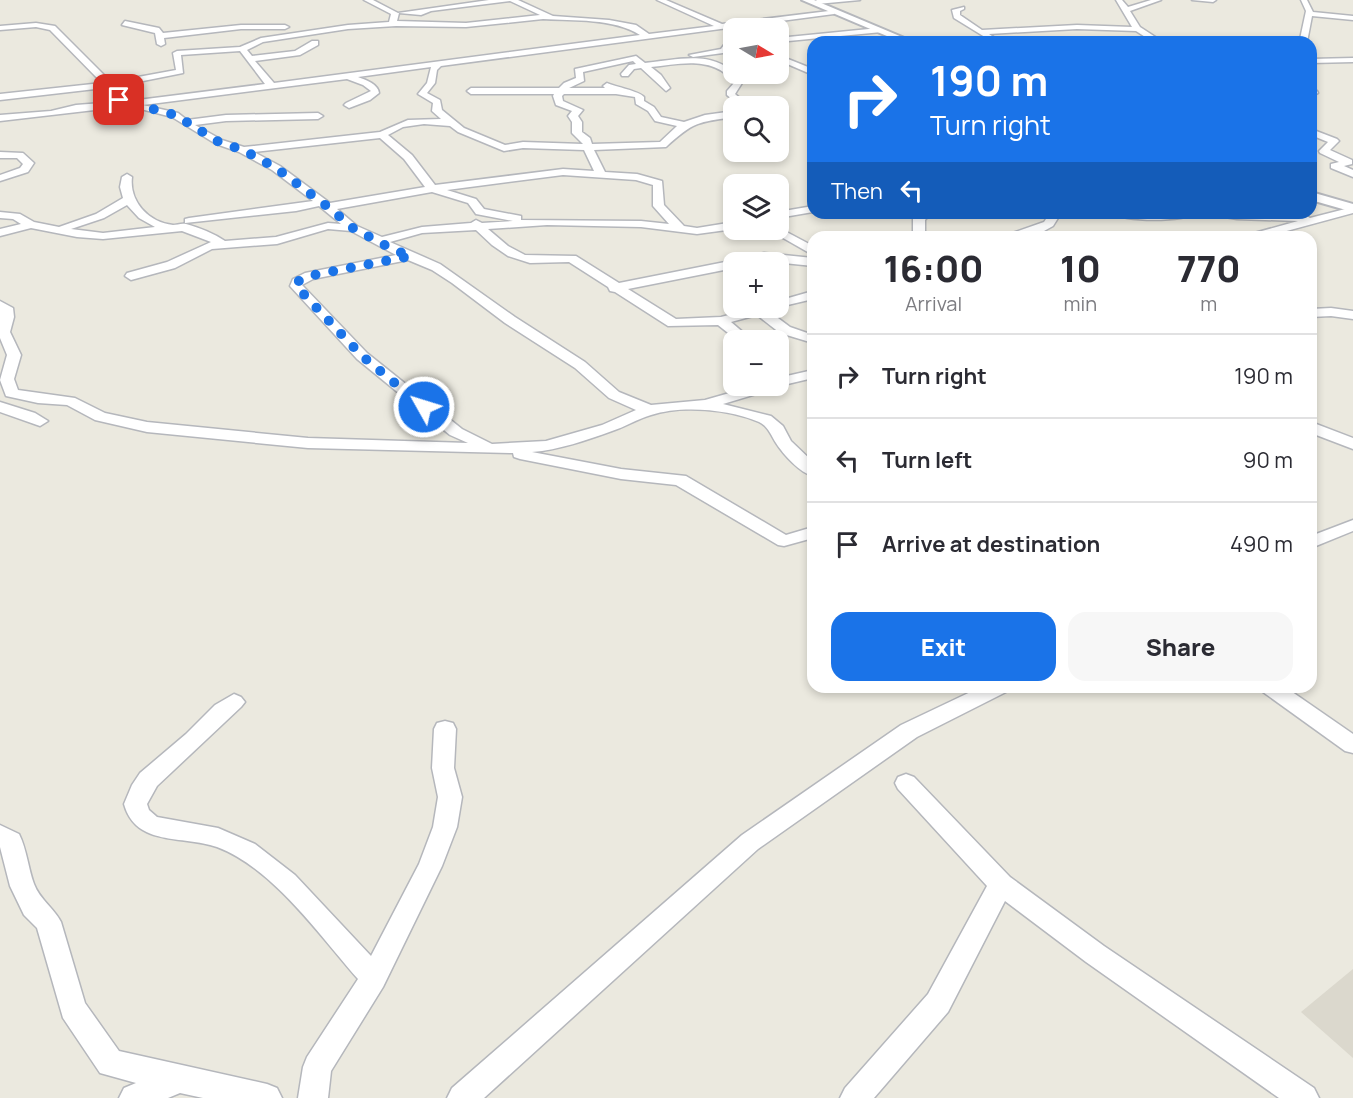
<!DOCTYPE html>
<meta charset="utf-8">
<style>
:root{--surface:#fff;--page:#f7f7f7;--text:#2b2b33;--muted:#7c7c81;--line:#e1e1e2;--accent:#1a73e8}
body{margin:0;font-family:Manrope,sans-serif;background:var(--page);color:var(--text);height:100vh;display:flex;flex-direction:column;font-size:22px;white-space:nowrap}
*{box-sizing:border-box;margin:0}
p{font-size:20px;color:var(--muted)}
.icon{flex:none;width:33px;height:33px;fill:none;stroke:currentColor;stroke-width:2;stroke-linecap:round;stroke-linejoin:round}
.map{position:relative;flex:1;overflow:hidden}
.sheet{position:absolute;left:807px;top:231px;width:510px;height:462px;display:flex;flex-direction:column;background:var(--surface);border-radius:18px;box-shadow:0 3px 9px #0003}
.sheet>*{flex:none}
.top-card{position:absolute;left:807px;top:36px;width:510px;height:183px;border-radius:18px;box-shadow:0 3px 9px #0003;background:#1a73e8;color:#fff;overflow:hidden}
.needle{width:39px;rotate:100deg}
.fabs{position:absolute;left:723px;top:18px;display:grid;gap:12px}
.fabs a{display:grid;place-items:center;width:66px;height:66px;border-radius:12px;background:var(--surface);box-shadow:0 3px 9px #0003;font-size:30px}
.pin{position:absolute;display:grid;place-items:center;width:51px;height:51px;color:#fff;margin:-26px;border-radius:12px;box-shadow:0 3px 9px #0006}
.me{position:absolute;width:66px;margin:-33px;rotate:309deg;stroke-linejoin:round;filter:drop-shadow(0 0 4px #0008)}
.turn{display:flex;align-items:center;gap:21px;height:126px;padding:0 24px;font-size:27px}
.turn .icon{width:78px;height:78px;stroke-width:2.5}
.turn b{display:block;font-size:42px;line-height:51px}
.then{display:flex;align-items:center;height:57px;padding:0 24px;background:#0003;gap:12px;font-size:22px}
.eta{display:flex;justify-content:space-evenly;align-items:center;height:102px;text-align:center}
.eta b{font-size:36px;font-weight:800;line-height:42px}
.button{display:flex;gap:12px;margin-top:auto;padding:12px 24px}
.button a{flex:1;height:69px;border-radius:18px;background:var(--accent);color:#fff;font-size:24px;font-weight:800;line-height:69px;text-align:center}
.button a+a{background:var(--page);color:var(--text)}
ul{padding:0;list-style:none}
li{display:flex;align-items:center;gap:18px;height:84px;padding:0 24px;border-top:2px solid var(--line)}
li div{flex:1}
li b{display:block;font-size:22px}
li em{font-style:normal}
.map>svg:first-child{display:block}
</style>
<div class="map">
<svg width="1353" height="1098" viewBox="0 0 1353 1098">
<rect width="100%" height="100%" fill="#ebe9df"/>
<!-- education -->
<path fill="#dbd8cd" d="M1353,969V1058L1301,1012Z"/>
<g fill="none" stroke-linecap="round" stroke-linejoin="round">
<!-- minor casing -->
<g stroke="#b5b7bc" stroke-width="3">
<g id="minor">
<path d="M364,0H373L398,13L489,0H518L553,16L609,20L636,25L649,34L714,26L657,0H666L722,24L837,10L834,14L441,66L437,70L435,83L427,93L440,100L442,110L464,128L505,145L523,142L583,144L572,133V122L568,116L572,111L556,105L553,96L554,94H471L467,91L471,88H559L564,83L576,78L575,69L636,56L645,63C682,59 719,48 742,83L735,94L749,106H740L727,95V91L734,83C715,55 679,64 651,67L661,75L670,88L666,91L641,68L634,69L628,76H622L621,74L629,65L636,64L633,61L583,72L584,81L569,88H605L603,86L607,83C616,87 639,91 644,97V101L654,107L661,117L684,122L705,115L734,111V117C698,122 693,122 666,147L594,150L605,172L637,174L662,181L664,205L684,226L697,228L734,222V229L697,234L641,227L547,225L488,229L508,246L525,255L576,256L619,283L725,262L729,263V269L628,289L676,319L721,317L756,308H778V301L813,291V299L775,308L770,312L790,327L813,335V343L780,333L757,315L731,322L752,340H737L718,325L668,326L615,292L610,291L608,287L569,262L530,263L508,256L492,245L476,230L422,233L390,242L440,264L515,317L585,362L619,392L651,405L705,400L754,386H778V378L813,370V378L775,387L773,389L723,404L771,416L783,426L791,441L813,462V476C800,473 783,454 776,443C771,435 768,426 759,422C729,409 681,405 651,415C637,419 625,427 612,431C587,440 559,450 532,452L621,469L686,476L786,535L813,527V538L784,546L778,545L676,485L621,479L520,459L514,457L513,453L308,448L147,432L95,420L67,405L38,403L6,396L0,380L7,355L0,338V301L13,308L14,317L10,332L21,355L14,379L18,390L75,398L105,413L147,422L308,438L468,443L450,435L357,359L290,286L293,279L305,273L396,255L351,231L328,229L277,244L212,249L175,268L131,280L125,276L127,273L167,262L211,242L182,231L103,239L77,237L31,228L0,236V229L21,224L13,219L0,218V212L20,214L34,222L59,227L96,214L123,198L120,187L122,177L127,174L132,177C129,201 148,222 173,225C177,225 181,223 186,224C200,228 213,233 225,241L276,237L328,223L341,224L319,206L296,211L185,223V219L189,218L313,201L272,170L239,152L216,144L172,117L129,106L0,121V115L51,111L76,105L115,102L103,96L104,88L0,100V94L102,83L50,30L36,27L0,30V26L36,23L55,26L111,82L176,70L173,53L177,51L240,47L261,38L348,25L389,22L391,14ZM510,1L540,15L466,23L397,21L399,13L421,15L431,11ZM543,19C573,21 614,18 640,35L274,83L255,61L300,55L318,45V41H312L295,51L252,56L247,50L263,42L348,29L396,26L466,27ZM240,51L265,84L130,101L111,93L113,87L183,73L181,55ZM431,67L427,83L418,94L433,103L432,111L441,119L408,120L380,132L244,147L222,140L195,125L226,121L318,119L323,116L318,113L226,115L187,120L178,113L143,105L347,79L363,85L371,91L346,103L344,105L349,108L370,100L379,93C378,84 366,80 358,77ZM564,94H616L635,97L636,104L648,111L655,121L677,126L660,142L592,144L590,138L582,132V122L578,116L583,110L563,101L562,96ZM424,124L450,126L458,132L504,151L523,148L584,150L594,171L563,169L435,185L412,155L388,135L403,127ZM380,138L404,159L425,187L330,203L280,166L254,152ZM563,175L636,180L653,185V206L669,224L641,221L521,220V216L484,209L476,199L447,190ZM432,192L468,203L476,214L513,221L482,223L476,220L471,223L422,227L382,237L357,226L337,209ZM127,205L139,218L155,227L103,233L71,229L104,218ZM408,260L432,270L452,283L505,323L575,368L609,398L636,410L602,425L546,441L492,444L462,429L367,353L302,285L313,279Z"/>
<path d="M817,0H860L817,4L814,2Z"/>
<path d="M1116,0H1122L1128,7L1151,0H1161L1130,11L1140,27L1163,42H1153L1136,31L1077,29L989,34L998,40L993,42L954,18L952,10L964,7V9L960,11V15L982,30L1077,25L1132,27Z"/>
<path d="M1192,0H1216L1213,2Z"/>
<path d="M1301,0H1307L1313,12L1353,16V20L1312,16L1307,42H1292L1300,39L1306,11Z"/>
<path d="M125,21L159,28L163,33L241,25H285L289,27L285,29H241L164,38L165,44L161,46L157,44L155,33L122,25Z"/>
<path d="M879,28L883,30L882,32L778,42V38Z"/>
<path d="M734,44V48L723,53L693,57L689,55L721,49L724,45Z"/>
<path d="M778,55L813,69V75L778,60Z"/>
<path d="M1353,58V62L1311,63V59Z"/>
<path d="M1311,90L1317,91L1318,93L1311,96Z"/>
<path d="M1311,129L1337,139L1339,141L1330,150L1352,160V164L1344,166L1353,170V177L1331,168V164L1339,162L1320,153L1319,151L1328,142L1311,135Z"/>
<path d="M0,152L23,153L34,163L28,172L0,181V175L20,168L23,164L17,158H0Z"/>
<path d="M813,206V212L778,218V212Z"/>
<path d="M1353,207V213L1264,237H1245L1247,235L1298,221L1237,219L1213,215L1211,213L1305,215L1310,218Z"/>
<path d="M919,213H931L925,220V231L921,237H909L913,231V219Z"/>
<path d="M1040,213H1053L1058,218L1053,226L1044,231L1049,237H1037L1034,234L1022,237H1001L1044,222L1046,219Z"/>
<path d="M1113,213H1195C1183,222 1125,222 1113,213Z"/>
<path d="M779,228L813,246V255L769,230Z"/>
<path d="M764,253L813,258V266L764,261L734,262L736,259Z"/>
<path d="M1331,308L1353,311V319L1331,316L1311,317V309Z"/>
<path d="M0,402L35,413L48,421L40,426L0,412Z"/>
<path d="M1311,422L1353,438V449L1311,433Z"/>
<path d="M1353,520V531L1311,548V536Z"/>
<path d="M981,687H1009L1006,692L917,737L758,849L484,1098H447L452,1088L742,835L901,725Z"/>
<path d="M1260,687H1285L1353,734V753L1345,751L1263,692Z"/>
<path d="M234,694L241,697L245,702L241,707L157,786L147,804L149,810L157,817L218,828L255,844L295,875L371,956L419,864L433,827L438,797L432,768L434,729L437,723L445,721L453,723L456,729L454,768L462,797L457,827L442,866L383,987L331,1071L328,1098H298L303,1067L307,1057L358,979C320,936 273,868 217,847C182,835 136,847 124,804L132,785L140,773L186,734L215,705Z"/>
<path d="M906,774L914,777L1010,877L1104,946L1314,1088L1319,1098H1279L1086,962L1005,901L948,1012L874,1098H840L845,1088L928,994L987,886L898,789L895,783L898,777Z"/>
<path d="M0,825L19,834C27,850 28,868 34,884C40,900 54,908 61,922L85,1003L119,1051L267,1084L277,1088L282,1098H203L180,1093L168,1098H119L124,1088L136,1083L100,1073L63,1018L37,928L24,915L10,886L0,847Z"/>
</g>
</g>
<!-- tertiary casing -->
<g stroke="#b5b7bc" stroke-width="4">
<g id="tertiary">
<path d="M802,0H814L914,42H901Z"/>
<path d="M1311,192L1353,204V212L1311,200Z"/>
</g>
</g>
<!-- minor -->
<use href="#minor" fill="#fff" fill-rule="evenodd"/>
<!-- tertiary -->
<use href="#tertiary" fill="#fff" fill-rule="evenodd"/>
</g>
<g fill="none" stroke-linecap="round" stroke-linejoin="round">
<!-- route -->
<path stroke="#1a73e8" stroke-width="10" stroke-dasharray="0 18" d="M119,100L175,115L219,142L243,150L276,168L328,207L353,228L394,250L411,256L309,276L297,282L296,286L362,356L424,407"/>
</g>
</svg>
<div class="fabs">
<a><svg class="needle" viewBox="-14 -14 28 28"><path d="M0-13l5 13h-10z" fill="#e53935"/><path d="M0 13l5-13h-10z" fill="#7c7c81"/></svg></a>
<a><svg class="icon" aria-label="search" viewBox="0 0 24 24"><circle cx="10" cy="10" r="6"/><path d="M15 15l6 6"/></svg></a>
<a><svg class="icon" aria-label="layers" viewBox="0 0 24 24"><path d="M12 4l9 5-9 5-9-5zM3 14l9 5 9-5"/></svg></a>
<a>+</a>
<a>−</a>
</div>
<div class="pin" style="left:119px;top:100px;background:#d93025"><svg class="icon" aria-label="arrive" viewBox="0 0 24 24"><path d="M6 21V4h12l-3 4 3 4H6"/></svg></div>
<svg class="me" style="left:424px;top:407px" viewBox="-20 -20 40 40"><circle r="17" fill="#1a73e8" stroke="#fff" stroke-width="3"/><path d="M0-11L8 9 0 5-8 9z" fill="#fff"/></svg>
<div class="top-card">
<div class="turn"><svg class="icon" aria-label="right" viewBox="0 0 24 24"><path d="M7 20v-9h11M14 6l5 5-5 5"/></svg><div><b>190 m</b>Turn right</div></div>
<div class="then">Then<svg class="icon" aria-label="left" viewBox="0 0 24 24"><path d="M17 20v-9H6M10 6l-5 5 5 5"/></svg></div>
</div>
<section class="sheet">
<div class="eta">
<div><b>16:00</b><p>Arrival</p></div>
<div><b>10</b><p>min</p></div>
<div><b>770</b><p>m</p></div>
</div>
<ul>
<li><svg class="icon" aria-label="right" viewBox="0 0 24 24"><path d="M7 20v-9h11M14 6l5 5-5 5"/></svg><div><b>Turn right</b></div><em>190 m</em></li>
<li><svg class="icon" aria-label="left" viewBox="0 0 24 24"><path d="M17 20v-9H6M10 6l-5 5 5 5"/></svg><div><b>Turn left</b></div><em>90 m</em></li>
<li><svg class="icon" aria-label="arrive" viewBox="0 0 24 24"><path d="M6 21V4h12l-3 4 3 4H6"/></svg><div><b>Arrive at destination</b></div><em>490 m</em></li>
</ul>
<div class="button"><a>Exit</a><a>Share</a></div>
</section>
</div>
